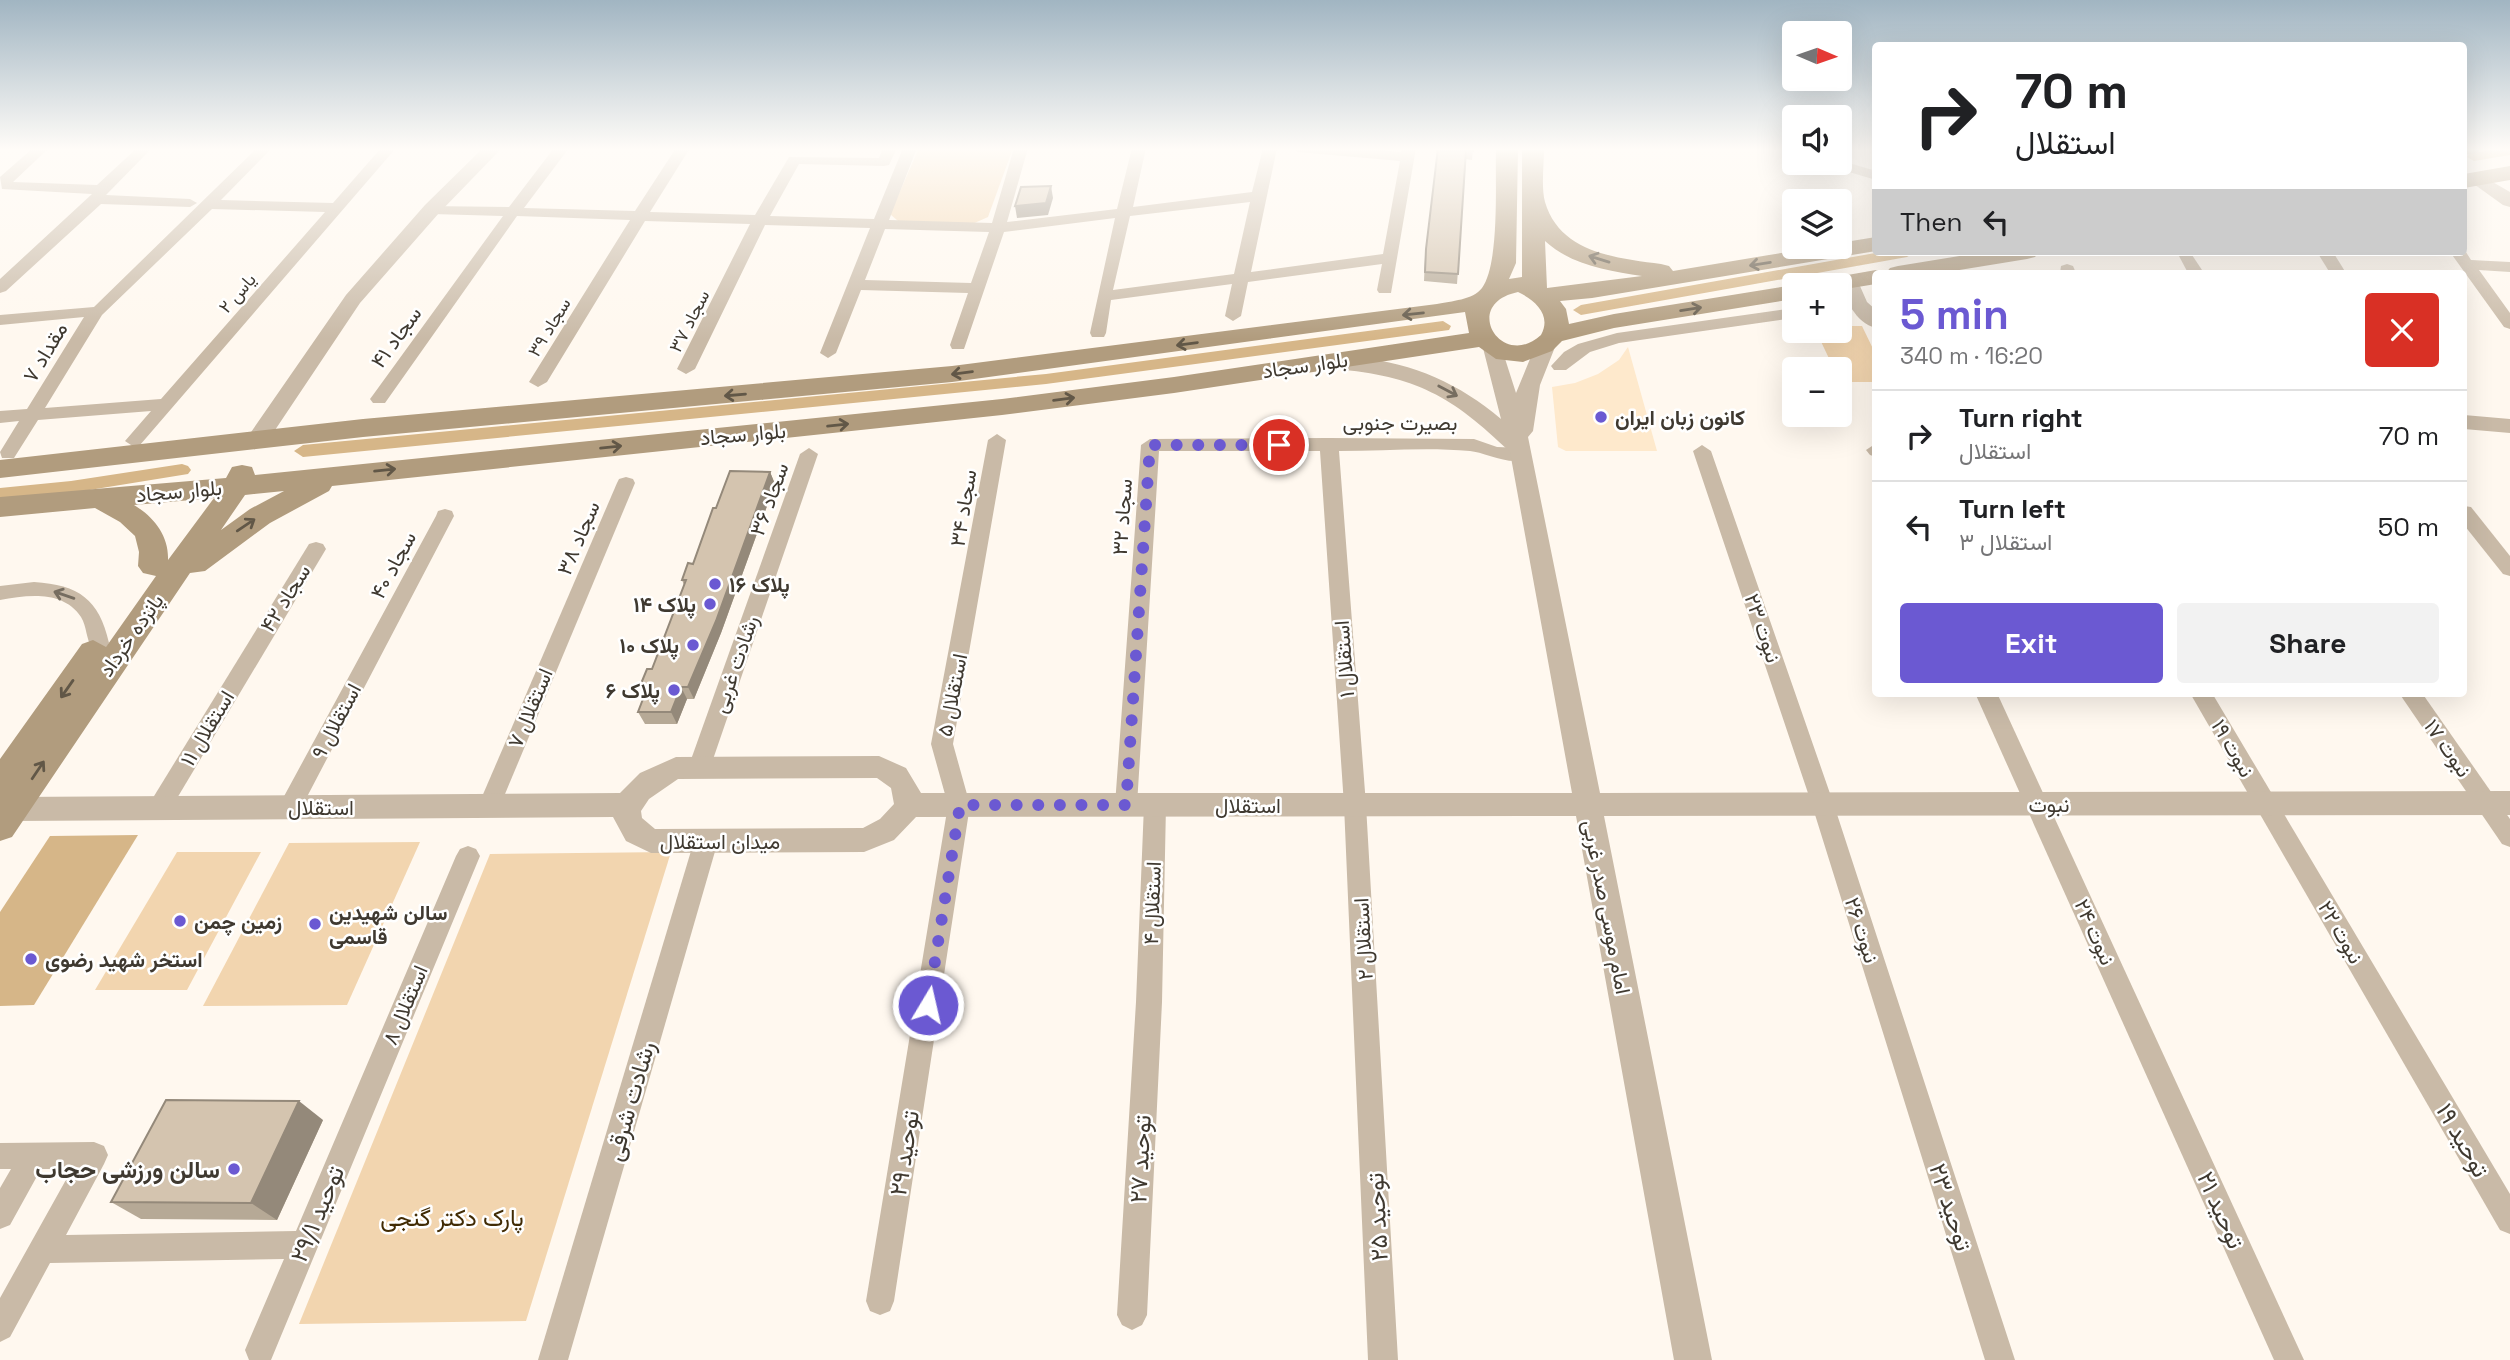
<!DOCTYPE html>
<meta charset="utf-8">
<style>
:root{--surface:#fff;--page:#f2f2f2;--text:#202124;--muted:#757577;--line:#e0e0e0;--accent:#6b59d2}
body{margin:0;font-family:"Space Grotesk",Vazirmatn,sans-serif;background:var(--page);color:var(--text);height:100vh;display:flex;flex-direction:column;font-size:26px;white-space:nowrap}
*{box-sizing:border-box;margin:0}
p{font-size:23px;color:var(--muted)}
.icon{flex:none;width:38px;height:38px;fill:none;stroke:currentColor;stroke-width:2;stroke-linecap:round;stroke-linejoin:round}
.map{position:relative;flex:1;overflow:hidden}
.drawer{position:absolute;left:1872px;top:270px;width:595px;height:427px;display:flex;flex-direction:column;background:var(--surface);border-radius:7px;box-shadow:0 7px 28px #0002}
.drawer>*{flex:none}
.top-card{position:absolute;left:1872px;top:42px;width:595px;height:214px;border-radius:7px;box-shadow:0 7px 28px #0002;background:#fff;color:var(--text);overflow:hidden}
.needle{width:46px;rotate:92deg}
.controls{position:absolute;left:1782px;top:21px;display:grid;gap:14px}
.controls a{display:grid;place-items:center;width:70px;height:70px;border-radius:7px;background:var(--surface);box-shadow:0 7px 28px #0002;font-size:35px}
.pin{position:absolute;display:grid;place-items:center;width:60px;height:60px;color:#fff;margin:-30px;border:4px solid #fff;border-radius:50%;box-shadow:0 2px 7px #0007}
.me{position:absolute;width:77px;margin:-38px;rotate:9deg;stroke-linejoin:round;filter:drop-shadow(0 0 5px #0008)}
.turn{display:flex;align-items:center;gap:24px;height:147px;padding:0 28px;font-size:32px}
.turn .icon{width:91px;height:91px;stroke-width:2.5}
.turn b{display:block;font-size:49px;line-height:60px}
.then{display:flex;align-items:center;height:66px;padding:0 28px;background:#0003;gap:14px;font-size:26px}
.round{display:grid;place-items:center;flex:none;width:74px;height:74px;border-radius:7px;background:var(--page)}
.overview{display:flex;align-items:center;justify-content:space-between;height:119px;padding:0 28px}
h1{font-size:42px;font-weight:700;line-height:52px;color:var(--accent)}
.cta{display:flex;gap:14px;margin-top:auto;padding:14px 28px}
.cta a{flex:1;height:80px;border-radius:7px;background:var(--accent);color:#fff;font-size:28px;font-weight:700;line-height:80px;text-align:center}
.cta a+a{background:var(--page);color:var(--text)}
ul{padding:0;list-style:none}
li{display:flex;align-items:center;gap:21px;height:91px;padding:0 28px;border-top:2px solid var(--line)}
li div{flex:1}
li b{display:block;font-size:26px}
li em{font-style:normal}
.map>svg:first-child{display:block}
</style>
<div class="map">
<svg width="2510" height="1360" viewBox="0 0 2510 1360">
<rect width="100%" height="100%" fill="#fff8ef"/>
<!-- built -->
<path fill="#fee9cc" d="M1628,347L1657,451H1566L1558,447L1552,387L1575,383L1598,374L1619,360Z"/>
<!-- green -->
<g fill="#f2d5af">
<path d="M919,148H1013L988,217L970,225L898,221L890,214Z"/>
<path d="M1839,326H1862L1876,355V382H1840L1839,369H1834L1816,331H1839Z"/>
<path d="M420,842L347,1005L203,1006L289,843Z"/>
<path d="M177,852H261L187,990H95Z"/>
<path d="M671,852L526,1321L299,1324L490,854Z"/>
</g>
<!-- water -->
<path fill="#d6b688" d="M138,835L34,1005L0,1006V912L50,836Z"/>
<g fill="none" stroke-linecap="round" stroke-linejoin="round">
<!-- canal -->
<g fill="#d6b688" fill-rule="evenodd">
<path d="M2501,148H2510V155L2474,161L2467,157L2469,154Z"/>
<path d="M1881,252H1915L1907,257L1581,315L1573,310L1581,305Z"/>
<path d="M1443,321L1451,326L1449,330L1046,384L303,457L294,451L303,445L1046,374Z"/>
<path d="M182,464L188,466L191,470L188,474L71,493L0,500V488L71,481Z"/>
</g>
<!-- minor -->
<g fill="#c9baa7" fill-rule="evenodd">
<path d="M33,148H49L13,182L97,185L137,148H152L106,195L190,199L197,203L190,207L101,204L6,291L0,293V279L92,194L2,189L0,177Z"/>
<path d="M257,148H272L221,200L333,203L381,148H396L140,445L134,447L125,441L151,411L38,420L14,458H2L0,452L19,421L0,423V411L27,409L84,317L0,325V315L94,307ZM212,209L325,212L161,399L45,408L102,315Z"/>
<path d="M554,148H569L524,208L635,211L676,148H690L650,212L755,215L789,157L879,158L883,148H897L889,165L884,166L799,164L770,216L874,219L903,148H917L889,220L992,223L1014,148H1028L1007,222L1117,209L1132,148H1146L1133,207L1252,192L1263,148H1277L1251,272L1383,254L1400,161L1298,152L1291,148H1353L1401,152L1402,148H1416L1391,293H1379L1377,290L1382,264L1248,282L1241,316L1233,321L1225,316L1232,284L1111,300L1106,333L1104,337H1092L1090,333L1115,218L1004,232L964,349H952L950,345L968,293L861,290L836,353L828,358L820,353L870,228L765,225L695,369L686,374L677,369L750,224L645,221L547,382L538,387L529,382L630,220L517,216L385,403H373L370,399L373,395L503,216L432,214L427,212L424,209L427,206L509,207ZM1250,202L1234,274L1113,290L1130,216ZM885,229L989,232L971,283L865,280Z"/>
<path d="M1839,160L1876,171V180L1829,166L1827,163H1839Z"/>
<path d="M2464,249L2471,260L2510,262V272L2479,270L2510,313V329L2504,327L2450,252H2464Z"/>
<path d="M2190,252L2204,273H2188L2179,256L2181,253Z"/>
<path d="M2317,252H2333L2346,273H2330Z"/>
<path d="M2067,264L2073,266L2076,273H2060L2061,266Z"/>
<path d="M1858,299L1866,304L1864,307L1839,311V301Z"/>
<path d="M1794,308V318L1619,343L1590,352L1566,370H1554L1551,366L1564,352L1578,344L1617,333Z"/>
<path d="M997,434L1006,440L953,744L970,805L894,1301L890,1311L880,1315L870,1311L866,1301L948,805L931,744L988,440Z"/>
<path d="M1329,438L1474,439L1497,447L1522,448L1531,454C1519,471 1485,452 1470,451C1427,447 1382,451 1339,451L1366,805L1398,1360H1368L1344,805L1320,451H1159L1137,805L1134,812L1126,814L1118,812L1115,805L1141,445L1150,439Z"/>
<path d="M1875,444H1876V457L1870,455L1866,450Z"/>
<path d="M1702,445L1711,451L1834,805L2015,1360H1985L1812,805L1693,451Z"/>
<path d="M809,448L818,454L710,768L707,774L699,777L691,774L688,768L800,454Z"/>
<path d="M626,477L633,479L635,483L500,806L497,813L489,815L481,813L478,806L617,483L619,479Z"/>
<path d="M2464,506L2471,507L2510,556V576L2503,574L2464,525Z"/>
<path d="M445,509L452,511L454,516L298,814L290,816L282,814L279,807L282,800L436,516L438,511Z"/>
<path d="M316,542L323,544L326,549L167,815L159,817L151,815L148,808L151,801L309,544Z"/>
<path d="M34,582C79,585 99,599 109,643L106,648L99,651L92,648C86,639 87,627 81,617C63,590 28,595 0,600V586Z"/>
<path d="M1975,693H1997L2304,1360H2274Z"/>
<path d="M2190,693H2212L2510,1194V1234L2500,1230Z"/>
<path d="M2399,693H2422L2510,819V847L2502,844Z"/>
<path d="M1155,796L1163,798L1166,805L1162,1002L1147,1315L1142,1325L1132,1330L1122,1325L1117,1315L1136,1002L1144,805L1147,798Z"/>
<path d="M706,831L714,834L718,841L568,1360H538L694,841L698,834Z"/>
<path d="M468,846L476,849L480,856L271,1360H249L245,1350L284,1259L50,1263L10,1337L0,1342V1298L72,1169H41L10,1225L0,1229V1188L11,1169H0V1143L94,1142L104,1146L108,1155L104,1164L66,1235L296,1231L456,856L460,849Z"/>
</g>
<!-- tertiary -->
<g fill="#c9baa7" fill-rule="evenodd">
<path d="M483,148H502L439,213L360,303L265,445L257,447L249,445L246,440L249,435L346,295L425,205Z"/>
<path d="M2477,173L2510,192V207L2503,205L2471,182L2468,178L2471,174Z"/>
<path d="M1849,275L1856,277L1867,302L1876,310V328C1855,323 1846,299 1839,281L1842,277Z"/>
<path d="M1547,336L1554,338L1557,342L1540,385L1533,431L1528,437L1600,793L2510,791V815L1604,816L1712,1360H1674L1576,816L916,817L894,840L864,852L651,853L626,841L613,817L12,821L2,817V801L12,797L620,793L640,773L676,757L879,756L906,768L921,793H1572L1510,452C1452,396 1416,376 1335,369L1328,367L1324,362L1328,357C1338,355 1349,357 1360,358C1413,363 1460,384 1501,419L1483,348L1486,343H1500L1516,393L1537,342L1540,338ZM877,778L891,788L894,804L880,819L863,828L655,829L642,818L641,811L649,799L678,779Z"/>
<path d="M2464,415L2510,419V433L2464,429Z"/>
</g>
<!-- secondary -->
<g fill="#b19c7e" fill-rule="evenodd">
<path d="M1496,148H1518L1516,263L1509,279L1522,277V148H1544C1544,165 1541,187 1545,202C1560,253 1616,258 1661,264L1669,266L1673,271L1817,247H1839V243L1876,237V251L1592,298L1560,301L1566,309L1569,324L1614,314L1794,285H1796H1794V299L1614,328L1562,341L1552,351L1523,362L1496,359L1479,347L1174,393L1002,415L332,486L329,491L270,523L205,571L190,573L12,837L0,841V759L82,644L93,640L106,647L156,576L143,573L138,566L139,552L135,536L120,522L95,508L0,517V497L226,478L232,467L242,465L252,467L255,475L1002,399L1174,377L1469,333L1465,312L952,382L363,437L0,478V460L363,419L952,366L1437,304C1451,301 1473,300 1482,288C1500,263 1495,181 1496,148ZM1545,241C1571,265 1608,271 1642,276L1547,288ZM1518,292C1535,300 1552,315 1541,335C1502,371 1460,304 1518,292ZM284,491L250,509L221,530L245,495ZM214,498L168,560C169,536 154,517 134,505Z"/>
<path d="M2464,148H2481L2478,153L2464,155Z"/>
<path d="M2510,166V180L2464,188V174Z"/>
<path d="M1984,252H2039L2035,257L2027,259L1941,273H1886L1890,268L1898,266Z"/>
<path d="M1876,270L1885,273H1876V284L1839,290V285H1815L1819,280Z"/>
</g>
</g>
<!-- wall -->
<g fill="#b6a996">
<path d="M1438,148H1473L1472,160L1466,159L1457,284L1424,281L1425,258Z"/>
<path d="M770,472L775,484L721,633L694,699H687L677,724H645L638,712L645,695L640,686L652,669L684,585L682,580L693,564L716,508Z"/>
<path d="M323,1120L277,1220L141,1219L111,1202Z"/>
</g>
<!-- shaded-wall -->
<g fill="#94897a">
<path d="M1051,186L1053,198L1048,215L1017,218L1015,206Z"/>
<path d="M770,472L775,484L721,633L694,699L688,687Z"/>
<path d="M681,687L687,699L677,724L671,712Z"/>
<path d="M299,1101L323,1120L277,1220L251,1203Z"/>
</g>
<!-- building -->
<g fill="#d4c4af" stroke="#94897a" stroke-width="2">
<path d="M1438,148H1473V151L1466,150L1458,274L1425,272L1426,249Z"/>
<path d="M1051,186L1046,203L1015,206L1021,187Z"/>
<path d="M730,471L770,472L716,621L688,687H681L671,712H638L648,686H640L647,669H652L686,580H682L688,563L693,564L713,508H716Z"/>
<path d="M166,1100L299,1101L251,1203L111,1202Z"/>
</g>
<!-- one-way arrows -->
<defs><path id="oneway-shaft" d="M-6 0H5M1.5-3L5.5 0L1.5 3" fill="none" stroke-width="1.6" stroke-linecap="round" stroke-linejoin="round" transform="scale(1.75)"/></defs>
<g stroke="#615747">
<use href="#oneway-shaft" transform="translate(1599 259) rotate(-163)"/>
<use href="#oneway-shaft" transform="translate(1760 264) rotate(171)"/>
<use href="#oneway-shaft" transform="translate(1691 309) rotate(-9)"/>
<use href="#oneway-shaft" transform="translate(1413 314) rotate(174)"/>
<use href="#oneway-shaft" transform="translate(1187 344) rotate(172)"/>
<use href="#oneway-shaft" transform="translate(962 373) rotate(173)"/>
<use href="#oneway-shaft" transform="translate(735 395) rotate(175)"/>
<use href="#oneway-shaft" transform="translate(1064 399) rotate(-7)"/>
<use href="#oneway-shaft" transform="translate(838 425) rotate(-6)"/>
<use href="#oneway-shaft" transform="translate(611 447) rotate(-6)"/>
<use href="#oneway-shaft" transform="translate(385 470) rotate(-6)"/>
<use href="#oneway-shaft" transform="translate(246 525) rotate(-34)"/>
<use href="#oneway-shaft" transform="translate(67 689) rotate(125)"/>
<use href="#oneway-shaft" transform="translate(38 770) rotate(-56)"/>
</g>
<g stroke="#766d60">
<use href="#oneway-shaft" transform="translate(1448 391) rotate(28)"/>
<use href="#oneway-shaft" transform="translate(64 595) rotate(-161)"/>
</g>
<!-- sky -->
<linearGradient id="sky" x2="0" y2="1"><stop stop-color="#a1b5c2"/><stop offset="0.44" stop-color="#fffcf8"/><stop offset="1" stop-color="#fffcf8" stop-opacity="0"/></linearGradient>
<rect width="2510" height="339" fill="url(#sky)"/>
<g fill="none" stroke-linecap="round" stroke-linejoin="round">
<!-- route -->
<path stroke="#6b59d2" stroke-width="12" stroke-dasharray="0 21.6" d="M928,1005L960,805H1126L1150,445H1279"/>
</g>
<!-- markers -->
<g fill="#6b59d2" stroke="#fff" stroke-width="2.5">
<circle cx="1601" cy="417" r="7"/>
<circle cx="715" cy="584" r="7"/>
<circle cx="710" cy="604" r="7"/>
<circle cx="693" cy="645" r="7"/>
<circle cx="674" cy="690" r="7"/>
<circle cx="180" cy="921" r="7"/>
<circle cx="315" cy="924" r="7"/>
<circle cx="31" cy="959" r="7"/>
<circle cx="234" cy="1169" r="7"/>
</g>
<g text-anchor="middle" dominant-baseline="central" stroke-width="5" stroke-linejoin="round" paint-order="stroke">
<!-- far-street labels -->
<g font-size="18" fill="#3f3930" stroke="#fff">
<text transform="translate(237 293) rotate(-49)">یاس ۲</text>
<text transform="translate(689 321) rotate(-63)">سجاد ۳۷</text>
<text transform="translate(549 327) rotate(-59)">سجاد ۳۹</text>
</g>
<!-- street labels -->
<g font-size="21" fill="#3f3930" stroke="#fff">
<text transform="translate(396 337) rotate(-54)">سجاد ۴۱</text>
<text transform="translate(45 352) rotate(-59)">مقداد ۷</text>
<text transform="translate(1305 365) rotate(-8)">بلوار سجاد</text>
<text x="1400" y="422">بصیرت جنوبی</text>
<text transform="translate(743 434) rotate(-5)">بلوار سجاد</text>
<text transform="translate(179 491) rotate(-5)">بلوار سجاد</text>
<text transform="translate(769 499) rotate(-70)">سجاد ۳۶</text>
<text transform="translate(963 508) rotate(-81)">سجاد ۳۴</text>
<text transform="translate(1122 517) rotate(-86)">سجاد ۳۲</text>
<text transform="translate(578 538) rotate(-67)">سجاد ۳۸</text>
<text transform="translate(393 565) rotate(-62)">سجاد ۴۰</text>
<text transform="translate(285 598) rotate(-58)">سجاد ۴۲</text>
<text transform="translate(1763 628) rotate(71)">نبوت ۲۳</text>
<text transform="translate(131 635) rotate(-55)">پانزده خرداد</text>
<text transform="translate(1344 659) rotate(-94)">استقلال ۱</text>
<text transform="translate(735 664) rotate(-71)">رشادت غربی</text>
<text transform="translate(952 695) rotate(-79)">استقلال ۵</text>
<text transform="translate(530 708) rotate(-67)">استقلال ۷</text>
<text transform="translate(336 721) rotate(-62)">استقلال ۹</text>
<text transform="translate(207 728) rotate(-59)">استقلال ۱۱</text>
<text transform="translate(2233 748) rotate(60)">نبوت ۱۹</text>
<text transform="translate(2448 748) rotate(55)">نبوت ۱۷</text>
<text x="2049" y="804">نبوت</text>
<text x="1248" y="805">استقلال</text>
<text x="321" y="807">استقلال</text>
<text x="720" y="841">میدان استقلال</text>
<text transform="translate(1152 903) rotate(-88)">استقلال ۴</text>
<text transform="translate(1607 907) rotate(79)">امام موسی صدر غربی</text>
<text transform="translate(1862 930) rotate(72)">نبوت ۲۶</text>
<text transform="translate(2095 932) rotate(66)">نبوت ۲۴</text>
<text transform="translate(2341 932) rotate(60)">نبوت ۲۲</text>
<text transform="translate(1363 939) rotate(-93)">استقلال ۲</text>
<text transform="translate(405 1005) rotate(-67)">استقلال ۸</text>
</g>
<!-- poi labels -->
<g font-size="21" font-weight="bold" fill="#3f3930" stroke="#fff" text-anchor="start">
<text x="1615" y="417">کانون زبان ایران</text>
<text x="729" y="584">پلاک ۱۶</text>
<text x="696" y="604" text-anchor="end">پلاک ۱۴</text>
<text x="679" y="645" text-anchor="end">پلاک ۱۰</text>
<text x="660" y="690" text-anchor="end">پلاک ۶</text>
<text x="329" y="912">سالن شهیدین<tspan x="329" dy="24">قاسمی</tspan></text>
<text x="194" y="921">زمین چمن</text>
<text x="45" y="959">استخر شهید رضوی</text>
</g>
<!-- near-street labels -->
<g font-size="24" fill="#3f3930" stroke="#fff">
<text transform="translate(630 1101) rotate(-74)">رشادت شرقی</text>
<text transform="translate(2463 1140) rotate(60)">توحید ۱۹</text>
<text transform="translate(904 1153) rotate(-81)">توحید ۲۹</text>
<text transform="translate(1140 1159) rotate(-87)">توحید ۲۷</text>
<text transform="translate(1951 1207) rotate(72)">توحید ۲۳</text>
<text transform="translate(2221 1210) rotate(66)">توحید ۲۱</text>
<text transform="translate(317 1214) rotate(-67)">توحید ۲۹/۱</text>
<text transform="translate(1377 1217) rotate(-93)">توحید ۲۵</text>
</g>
<!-- near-poi labels -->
<g font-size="24" font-weight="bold" fill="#3f3930" stroke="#fff" text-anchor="end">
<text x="220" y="1169">سالن ورزشی حجاب</text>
</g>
<!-- near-park labels -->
<g font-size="24" fill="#412b04" stroke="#fff">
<text x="452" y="1217">پارک دکتر گنجی</text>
</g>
</g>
</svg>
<div class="controls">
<a><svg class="needle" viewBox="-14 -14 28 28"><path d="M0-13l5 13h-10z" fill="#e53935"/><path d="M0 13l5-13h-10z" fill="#757577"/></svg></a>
<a><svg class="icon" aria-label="sound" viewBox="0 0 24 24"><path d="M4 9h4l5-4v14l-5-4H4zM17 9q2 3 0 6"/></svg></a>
<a><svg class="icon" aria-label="layers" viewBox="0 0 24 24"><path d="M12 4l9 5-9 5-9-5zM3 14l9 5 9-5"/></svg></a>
<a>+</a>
<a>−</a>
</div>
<div class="pin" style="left:1279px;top:445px;background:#d93025"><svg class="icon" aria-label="arrive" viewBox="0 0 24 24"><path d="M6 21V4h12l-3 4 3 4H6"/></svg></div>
<svg class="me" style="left:928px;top:1005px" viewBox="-20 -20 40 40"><circle r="17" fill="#6b59d2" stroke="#fff" stroke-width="3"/><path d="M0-11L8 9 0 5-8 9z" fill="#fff"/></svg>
<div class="top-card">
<div class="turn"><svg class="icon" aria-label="right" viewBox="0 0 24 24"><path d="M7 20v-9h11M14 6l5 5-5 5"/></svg><div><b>70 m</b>استقلال</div></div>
<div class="then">Then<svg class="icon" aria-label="left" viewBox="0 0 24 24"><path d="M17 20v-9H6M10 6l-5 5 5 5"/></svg></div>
</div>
<section class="drawer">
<div class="overview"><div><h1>5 min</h1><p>340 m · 16:20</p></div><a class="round" style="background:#d93025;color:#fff"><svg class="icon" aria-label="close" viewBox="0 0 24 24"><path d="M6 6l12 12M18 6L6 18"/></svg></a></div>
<ul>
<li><svg class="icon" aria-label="right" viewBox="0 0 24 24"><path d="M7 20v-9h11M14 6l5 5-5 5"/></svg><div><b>Turn right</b><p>استقلال</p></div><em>70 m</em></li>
<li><svg class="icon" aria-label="left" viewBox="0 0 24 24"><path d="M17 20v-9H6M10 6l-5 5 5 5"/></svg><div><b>Turn left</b><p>استقلال ۳</p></div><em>50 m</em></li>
</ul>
<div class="cta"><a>Exit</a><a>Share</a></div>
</section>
</div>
